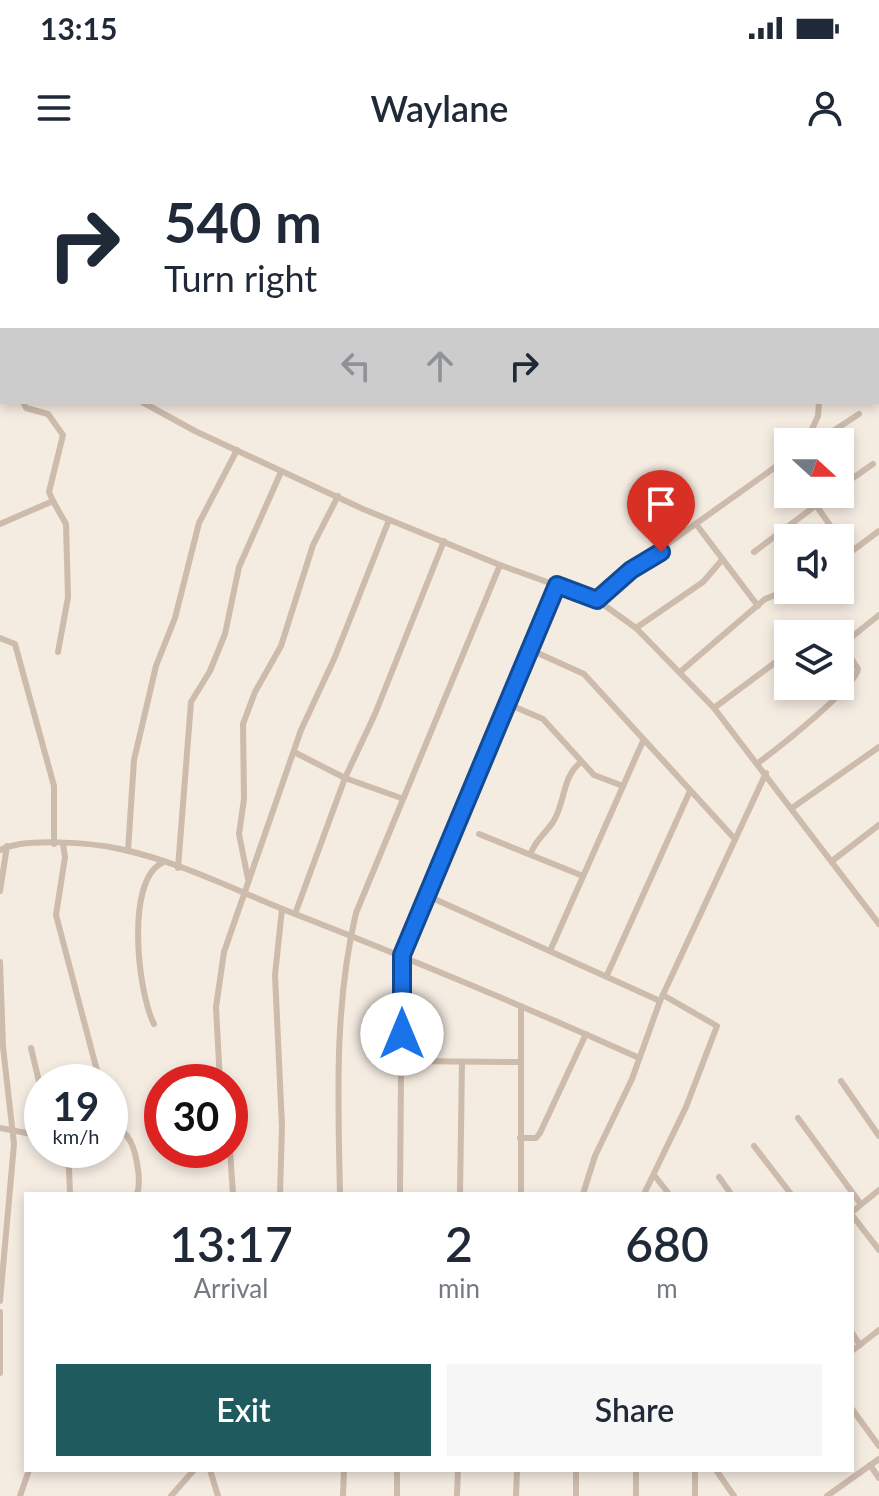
<!DOCTYPE html>
<style>
:root{--surface:#fff;--page:#f6f6f7;--text:#1f2937;--muted:#747a83;--accent:#1f5a5e}
body{margin:0;font-family:Lato,sans-serif;background:var(--page);color:var(--text);height:100vh;display:flex;flex-direction:column;font-size:30px;white-space:nowrap}
*{box-sizing:border-box;margin:0}
p{font-size:26px;color:var(--muted)}
.icon{flex:none;width:44px;height:44px;fill:none;stroke:currentColor;stroke-width:2;stroke-linecap:round;stroke-linejoin:round}
.map{position:relative;flex:1;overflow:hidden}
.details{position:absolute;left:24px;top:1032px;width:830px;height:280px;display:flex;flex-direction:column;background:var(--surface);border-radius:0px;box-shadow:0 4px 12px #0003}
.details>*{flex:none}
.hud{position:absolute;left:0px;top:0px;width:880px;height:244px;box-shadow:0 4px 12px #0003;background:#fff;color:var(--text);overflow:hidden}
.needle{width:52px;rotate:111deg}
.tools{position:absolute;left:774px;top:268px;display:grid;gap:16px}
.tools a{display:grid;place-items:center;width:80px;height:80px;border-radius:0px;background:var(--surface);box-shadow:0 4px 12px #0003;font-size:40px}
.speed{position:absolute;left:24px;top:904px;display:flex;gap:16px;font-size:40px;font-weight:700;text-align:center}
.speed>*{display:grid;place-content:center;width:104px;height:104px;border-radius:50%;background:var(--surface);box-shadow:0 4px 12px #0003;line-height:1}
.speed small{font-size:20px;font-weight:400}
.speed .limit{border:12px solid #d22;background:#fff;color:#111}
.pin{position:absolute;display:grid;place-items:center;width:68px;height:68px;color:#fff;margin:-82px -34px;border-radius:50% 50% 50% 0;rotate:-45deg;box-shadow:0 0 8px #0007}
.pin .icon{rotate:45deg}
.me{position:absolute;width:88px;margin:-44px;rotate:0deg;stroke-linejoin:round;filter:drop-shadow(0 0 6px #0008)}
.turn{display:flex;align-items:center;gap:28px;height:168px;padding:0 32px;font-size:36px}
.turn .icon{width:104px;height:104px;stroke-width:2.5}
.turn b{display:block;font-size:56px;line-height:68px}
.lanes{display:flex;align-items:center;height:76px;padding:0 32px;background:#0003;justify-content:center;gap:40px;direction:ltr}
.lanes .off{opacity:.35}
.eta{display:flex;justify-content:space-evenly;align-items:center;height:136px;text-align:center}
.eta b{font-size:48px;font-weight:600;line-height:56px}
.primary-button{display:flex;gap:16px;margin-top:auto;padding:16px 32px}
.primary-button a{flex:1;height:92px;border-radius:0px;background:var(--accent);color:#fff;font-size:32px;font-weight:600;line-height:92px;text-align:center}
.primary-button a+a{background:var(--page);color:var(--text)}
.status{display:flex;justify-content:space-between;align-items:center;height:56px;padding:0 40px;background:var(--surface);direction:ltr}
.status svg{height:22px;fill:currentColor}
header{display:flex;justify-content:space-between;align-items:center;height:104px;padding:0 32px;background:var(--surface);font-size:36px;font-weight:600}
.map>svg:first-child{display:block}
</style>
<div class="status"><b>13:15</b><svg viewBox="0 0 49 12"><path d="M0 12V9h3v3zM5 12V6h3v6zM10 12V3h3v9zM15 12V0h3v12zM26 1h20v11H26zM47 4h2v5h-2z"/></svg></div>
<header><svg class="icon" aria-label="menu" viewBox="0 0 24 24"><path d="M4 6h16M4 12h16M4 18h16"/></svg>Waylane<svg class="icon" aria-label="person" viewBox="0 0 24 24"><circle cx="12" cy="8" r="4"/><path d="M4 21q1-7 8-7t8 7"/></svg></header>
<div class="map">
<svg width="879" height="1336" viewBox="0 0 879 1336">
<rect width="100%" height="100%" fill="#f4ebe1"/>
<g fill="none" stroke-linecap="round" stroke-linejoin="round">
<!-- minor -->
<g stroke="#cdbbac" stroke-width="6">
<path d="M772,0L773,2"/>
<path d="M832,2V0"/>
<path d="M875,2L878,0"/>
<path d="M878,73L879,72"/>
<path d="M878,82L879,84"/>
<path d="M0,111L2,114"/>
<path d="M878,130L879,129"/>
<path d="M878,200L879,199"/>
<path d="M0,204L2,207"/>
<path d="M23,242L26,248L48,254L63,275L49,332L53,341"/>
<path d="M142,242L195,271L363,349L500,405L597,440L636,468L714,548L879,764"/>
<path d="M813,270L827,275L859,254"/>
<path d="M806,282L818,256L819,242"/>
<path d="M840,327L873,304"/>
<path d="M808,334L839,378"/>
<path d="M0,364L53,341L66,364L68,437L58,492"/>
<path d="M696,364L758,446"/>
<path d="M754,392L831,334"/>
<path d="M840,400L879,371"/>
<path d="M597,440L631,410L788,298"/>
<path d="M636,468L703,422L722,400"/>
<path d="M0,478L15,484L54,626V684"/>
<path d="M531,490L584,514L733,677"/>
<path d="M680,512L765,439L788,430"/>
<path d="M508,544L543,559L594,615L623,626"/>
<path d="M714,548L788,493"/>
<path d="M294,592L345,618L401,638"/>
<path d="M758,603C777,589 856,527 858,509L846,490L848,480L879,455"/>
<path d="M792,648L879,587"/>
<path d="M479,674L583,716"/>
<path d="M63,684L65,697L56,755L100,922"/>
<path d="M0,690C24,677 93,683 120,689C177,701 231,728 285,750C403,796 521,845 637,897"/>
<path d="M128,691L134,600L156,506L175,458L199,363L237,290"/>
<path d="M531,693C536,679 545,674 553,662C565,644 562,617 580,603"/>
<path d="M832,701L879,665"/>
<path d="M178,708L191,542L210,511L225,474L239,407L281,312"/>
<path d="M248,719L239,674L244,639L243,564L255,532L281,486L313,385L338,336"/>
<path d="M0,731L7,686"/>
<path d="M428,736L660,841"/>
<path d="M295,754L345,618L375,554L444,381"/>
<path d="M550,791L643,581"/>
<path d="M0,802L3,887L14,984L0,1141"/>
<path d="M607,815L690,631"/>
<path d="M521,847V1034"/>
<path d="M154,864C138,833 125,721 162,703"/>
<path d="M31,888L42,934"/>
<path d="M402,901L521,902"/>
<path d="M841,921L879,976"/>
<path d="M220,922L216,847L224,792L301,570L335,497L389,360"/>
<path d="M110,956C113,968 121,967 127,976C136,987 142,1021 137,1034"/>
<path d="M798,958L860,1043"/>
<path d="M0,968L42,976"/>
<path d="M520,978H536L540,973L586,874"/>
<path d="M754,986L791,1034"/>
<path d="M64,990L69,1009L70,1034"/>
<path d="M230,990L233,1034"/>
<path d="M654,1015L669,1034"/>
<path d="M719,1017L731,1034"/>
<path d="M280,1034L282,966L275,815L282,749"/>
<path d="M340,1034C338,940 334,846 356,753L500,405"/>
<path d="M400,1034L402,795L557,425"/>
<path d="M460,1034L462,902"/>
<path d="M583,1034L595,996L632,919L660,841L766,613"/>
<path d="M644,1034L686,947L717,866L663,835"/>
<path d="M852,1052L879,1030"/>
<path d="M852,1055L879,1090"/>
<path d="M0,1152V1213"/>
<path d="M852,1173L860,1185"/>
<path d="M852,1191L879,1170"/>
<path d="M852,1249L879,1286"/>
<path d="M870,1305L879,1318"/>
<path d="M210,1310L218,1336"/>
<path d="M716,1310L734,1336"/>
<path d="M20,1336L29,1310"/>
<path d="M171,1336L194,1310"/>
<path d="M343,1336L344,1310"/>
<path d="M397,1336V1310"/>
<path d="M457,1336L458,1310"/>
<path d="M516,1336L517,1310"/>
<path d="M576,1336V1310"/>
<path d="M636,1336V1310"/>
<path d="M695,1336V1310"/>
<path d="M827,1336L879,1299"/>
</g>
</g>
<g fill="none" stroke-linecap="round" stroke-linejoin="round">
<!-- route casing -->
<g stroke="#114b97" stroke-width="20">
<path id="route" d="M402,874V795L557,425L597,440L631,410L661,392"/>
</g>
<!-- route -->
<use href="#route" stroke="#1a73e8" stroke-width="14"/>
</g>
</svg>
<div class="tools">
<a><svg class="needle" viewBox="-14 -14 28 28"><path d="M0-13l5 13h-10z" fill="#e53935"/><path d="M0 13l5-13h-10z" fill="#747a83"/></svg></a>
<a><svg class="icon" aria-label="sound" viewBox="0 0 24 24"><path d="M4 9h4l5-4v14l-5-4H4zM17 9q2 3 0 6"/></svg></a>
<a><svg class="icon" aria-label="layers" viewBox="0 0 24 24"><path d="M12 4l9 5-9 5-9-5zM3 14l9 5 9-5"/></svg></a>
</div>
<div class="speed"><div>19<small>km/h</small></div><div class="limit">30</div></div>
<div class="pin" style="left:661px;top:392px;background:#d93025"><svg class="icon" aria-label="arrive" viewBox="0 0 24 24"><path d="M6 21V4h12l-3 4 3 4H6"/></svg></div>
<svg class="me" style="left:402px;top:874px" viewBox="-20 -20 40 40"><circle r="19" fill="#fff"/><path d="M0-13L10 11 0 6-10 11z" fill="#1a73e8"/></svg>
<div class="hud">
<div class="turn"><svg class="icon" aria-label="right" viewBox="0 0 24 24"><path d="M7 20v-9h11M14 6l5 5-5 5"/></svg><div><b>540 m</b>Turn right</div></div>
<div class="lanes"><svg class="icon off" aria-label="left" viewBox="0 0 24 24"><path d="M17 20v-9H6M10 6l-5 5 5 5"/></svg><svg class="icon off" aria-label="ahead" viewBox="0 0 24 24"><path d="M12 20V5M6 11l6-6 6 6"/></svg><svg class="icon" aria-label="right" viewBox="0 0 24 24"><path d="M7 20v-9h11M14 6l5 5-5 5"/></svg></div>
</div>
<section class="details">
<div class="eta">
<div><b>13:17</b><p>Arrival</p></div>
<div><b>2</b><p>min</p></div>
<div><b>680</b><p>m</p></div>
</div>
<div class="primary-button"><a>Exit</a><a>Share</a></div>
</section>
</div>
